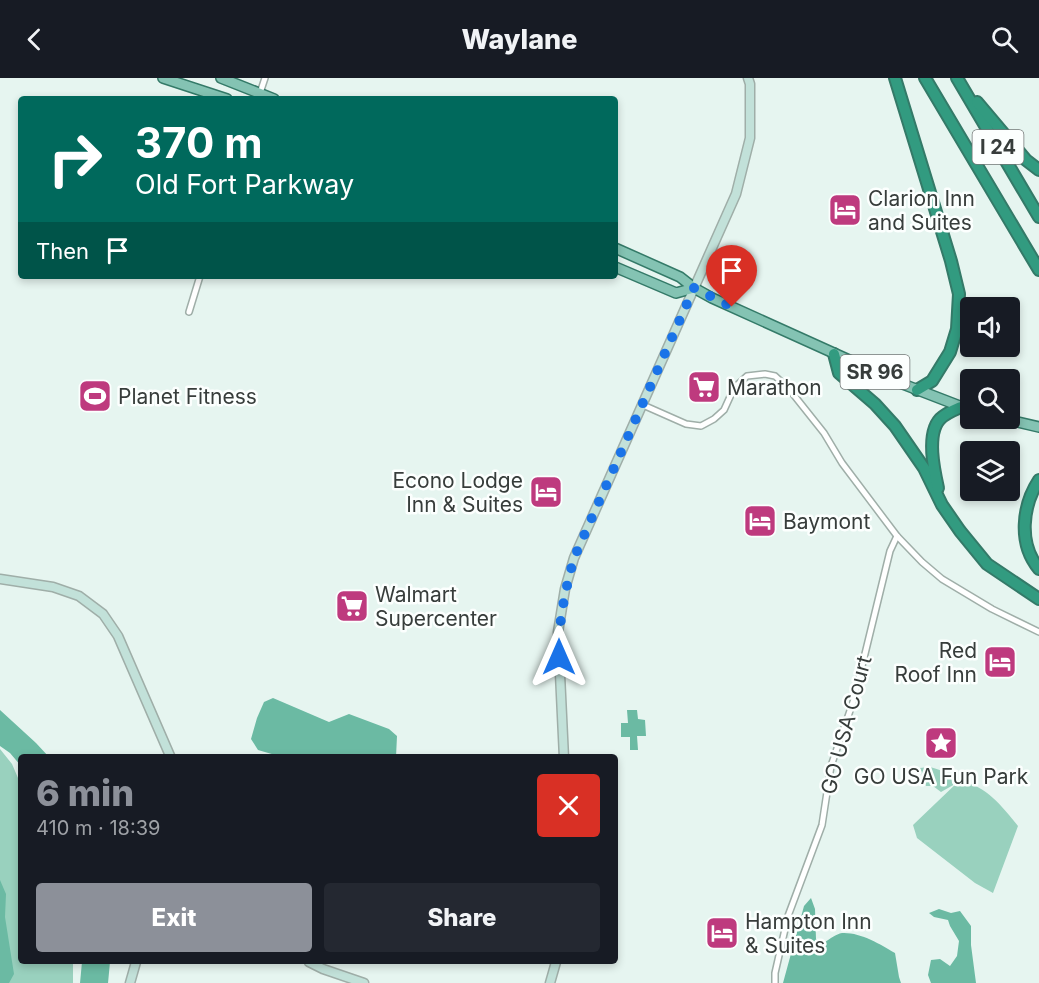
<!DOCTYPE html>
<meta charset="utf-8">
<style>
:root{--surface:#171b24;--page:#242831;--text:#f1f3f6;--muted:#9ea1a6;--accent:#8c9099}
body{margin:0;font-family:Inter,sans-serif;background:var(--page);color:var(--text);height:100vh;display:flex;flex-direction:column;font-size:22px;white-space:nowrap}
*{box-sizing:border-box;margin:0}
p{font-size:20px;color:var(--muted)}
.icon{flex:none;width:33px;height:33px;fill:none;stroke:currentColor;stroke-width:2;stroke-linecap:round;stroke-linejoin:round}
.map{position:relative;flex:1;overflow:hidden}
.side{position:absolute;left:18px;top:676px;width:600px;height:210px;display:flex;flex-direction:column;background:var(--surface);border-radius:6px;box-shadow:0 3px 9px #0003}
.side>*{flex:none}
.hud{position:absolute;left:18px;top:18px;width:600px;height:183px;border-radius:6px;box-shadow:0 3px 9px #0003;background:#00695c;color:#fff;overflow:hidden}
.buttons{position:absolute;left:960px;top:219px;display:grid;gap:12px}
.buttons a{display:grid;place-items:center;width:60px;height:60px;border-radius:6px;background:var(--surface);box-shadow:0 3px 9px #0003;font-size:30px}
.pin{position:absolute;display:grid;place-items:center;width:51px;height:51px;color:#fff;margin:-62px -26px;border-radius:50% 50% 50% 0;rotate:-45deg;box-shadow:0 0 6px #0007}
.pin .icon{rotate:45deg}
.me{position:absolute;width:66px;margin:-33px;rotate:0deg;stroke-linejoin:round;filter:drop-shadow(0 0 4px #0008)}
.turn{display:flex;align-items:center;gap:21px;height:126px;padding:0 18px;font-size:27px}
.turn .icon{width:78px;height:78px;stroke-width:2.5}
.turn b{display:block;font-size:42px;line-height:51px}
.then{display:flex;align-items:center;height:57px;padding:0 18px;background:#0003;gap:12px;font-size:22px}
.round{display:grid;place-items:center;flex:none;width:63px;height:63px;border-radius:6px;background:var(--page)}
.head{display:flex;align-items:center;justify-content:space-between;height:102px;padding:0 18px}
h1{font-size:36px;font-weight:800;line-height:45px;color:var(--accent)}
.action{display:flex;gap:12px;margin-top:auto;padding:12px 18px}
.action a{flex:1;height:69px;border-radius:6px;background:var(--accent);color:#fff;font-size:24px;font-weight:800;line-height:69px;text-align:center}
.action a+a{background:var(--page);color:var(--text)}
header{display:flex;justify-content:space-between;align-items:center;height:78px;padding:0 18px;background:var(--surface);font-size:27px;font-weight:800}
.map>svg:first-child{display:block}
</style>
<header><svg class="icon" aria-label="back" viewBox="0 0 24 24"><path d="M15 5l-7 7 7 7"/></svg>Waylane<svg class="icon" aria-label="search" viewBox="0 0 24 24"><circle cx="10" cy="10" r="6"/><path d="M15 15l6 6"/></svg></header>
<div class="map">
<svg width="1039" height="905" viewBox="0 0 1039 905">
<rect width="100%" height="100%" fill="#e6f5f0"/>
<!-- green -->
<g fill="#99d1be">
<path d="M0,671L12,686L21,707V884H73V905H0Z"/>
<path d="M930,689C942,692 949,695 955,706L941,714L933,708H926L920,690Z"/>
<path d="M960,702C987,709 1001,727 1018,748L993,815L975,805L917,760L913,747Z"/>
</g>
<!-- water -->
<g fill="#6bbaa3">
<path d="M273,620L329,644L349,636L389,651L397,658L396,679H282L258,672L251,661L257,640L264,624Z"/>
<path d="M0,632L36,665L49,679L21,680V688L10,675L0,668Z"/>
<path d="M627,632H637L638,641L645,642L646,658H637L638,672H630V659H621V645H628Z"/>
<path d="M0,802L6,816L5,839L14,896L9,905H0Z"/>
<path d="M811,820L815,831L816,861L825,864C830,861 836,856 842,855C860,854 880,866 895,875L899,899L901,905H783L804,828Z"/>
<path d="M939,831L951,835L960,833L971,848V867L976,905H931L928,897L931,882L940,881L950,888L957,878L959,863L950,848L948,842L934,839L929,835Z"/>
<path d="M82,884H110L108,905H80Z"/>
</g>
<g fill="none" stroke-linecap="round" stroke-linejoin="round">
<!-- street casing -->
<g stroke="#9faea8" stroke-width="8">
<g id="street">
<path d="M258,21L265,0"/>
<path d="M189,234L200,198"/>
<path d="M643,327L686,346L701,348L714,341L724,332L734,310L747,298L765,296L775,298L789,311L824,355L842,385L897,458L922,484L942,501L992,531L1039,554"/>
<path d="M775,905V895L788,838L822,747L831,688L854,621L890,473L897,458"/>
</g>
</g>
<!-- secondary casing -->
<g stroke="#9faea8" stroke-width="11">
<g id="secondary">
<path d="M0,501L53,509L79,518L103,536L118,558L171,680"/>
<path d="M564,680L558,554L565,511L574,480L736,116L750,60V6L748,0"/>
<path d="M309,884L323,891L364,905"/>
<path d="M130,905L136,884"/>
<path d="M550,905L556,884"/>
</g>
</g>
<!-- primary casing -->
<g stroke="#347a68" stroke-width="12">
<g id="primary">
<path d="M163,0L227,21"/>
<path d="M221,0L274,21"/>
<path d="M615,170L680,199L694,210L712,220L900,305L970,332"/>
<path d="M615,189L676,215L694,210"/>
<path d="M1001,340L1039,349"/>
</g>
</g>
<!-- highway casing -->
<g stroke="#347a68" stroke-width="14">
<g id="highway">
<path d="M895,0L951,183L959,216L957,251L950,274L932,303L917,312"/>
<path d="M925,0L1039,192"/>
<path d="M957,0L1039,139"/>
<path d="M977,24L1026,82L1039,92"/>
<path d="M834,276L839,295L875,326L895,348L924,390L942,427L960,453L987,486L1039,521"/>
<path d="M1039,402C1022,428 1018,466 1039,491"/>
<path d="M938,410C934,392 926,356 940,341C946,335 954,332 961,329"/>
</g>
</g>
<!-- street -->
<use href="#street" stroke="#fff" stroke-width="5"/>
<!-- secondary -->
<use href="#secondary" stroke="#c2e1d9" stroke-width="8"/>
<!-- primary -->
<use href="#primary" stroke="#84c3b3" stroke-width="9"/>
<!-- highway -->
<use href="#highway" stroke="#329b80" stroke-width="10"/>
</g>
<g fill="none" stroke-linecap="round" stroke-linejoin="round">
<!-- route -->
<path stroke="#1a73e8" stroke-width="10" stroke-dasharray="0 18" d="M559,579C558,545 565,513 574,480L694,210L732,229"/>
</g>
<!-- icons -->
<defs>
<g id="hotel-square" transform="scale(1.725)"><rect x="-9" y="-9" width="18" height="18" rx="4" fill="#be3a7e" stroke="#fcfffe"/><path d="M-6-4.5h1.5V1H6V5H4.5V3h-9V5H-6ZM-4 0a1.8 1.8 0 1 1 3.6 0ZM.5 0V-2.5h3Q6-2.5 6 0Z" fill="#fff"/></g>
<g id="supermarket-square" transform="scale(1.725)"><rect x="-9" y="-9" width="18" height="18" rx="4" fill="#be3a7e" stroke="#fcfffe"/><path d="M-6-5.5h2.5l.6 2H6L4.5 2H-2.5L-4.4-4H-6ZM-1.5 3.2a1.3 1.3 0 1 0 .1 0ZM3 3.2a1.3 1.3 0 1 0 .1 0Z" fill="#fff"/></g>
<g id="stadium-square" transform="scale(1.725)"><rect x="-9" y="-9" width="18" height="18" rx="4" fill="#be3a7e" stroke="#fcfffe"/><path d="M0-5a6.5 5 0 1 0 0 10a6.5 5 0 1 0 0-10ZM-3.5-1.8h7v3.6h-7Z" fill="#fff"/></g>
<g id="sight-square" transform="scale(1.725)"><rect x="-9" y="-9" width="18" height="18" rx="4" fill="#be3a7e" stroke="#fcfffe"/><path d="M0-6L1.8-2.2L6-1.7L2.9 1.2L3.7 5.4L0 3.3L-3.7 5.4L-2.9 1.2L-6-1.7L-1.8-2.2Z" fill="#fff"/></g>
</defs>
<g fill-rule="evenodd">
<use href="#hotel-square" x="845" y="132"/>
<use href="#supermarket-square" x="704" y="309"/>
<use href="#stadium-square" x="95" y="318"/>
<use href="#hotel-square" x="546" y="414"/>
<use href="#hotel-square" x="760" y="443"/>
<use href="#supermarket-square" x="352" y="528"/>
<use href="#hotel-square" x="1000" y="584"/>
<use href="#sight-square" x="941" y="665"/>
<use href="#hotel-square" x="722" y="855"/>
</g>
<g text-anchor="middle" dominant-baseline="central" stroke-width="5" stroke-linejoin="round" paint-order="stroke">
<!-- shield labels -->
<g fill="#fcfffe" stroke="#727776" stroke-width="1.5">
<rect x="972.5" y="52" width="51" height="34" rx="4.5"/>
<rect x="840.5" y="277" width="69" height="34" rx="4.5"/>
</g>
<g font-size="20" font-weight="bold" fill="#373d3b">
<text x="998" y="69">I 24</text>
<text x="875" y="294">SR 96</text>
</g>
<!-- poi labels -->
<g font-size="21" fill="#373d3b" stroke="#fcfffe" text-anchor="start">
<text x="868" y="120">Clarion Inn<tspan x="868" dy="24">and Suites</tspan></text>
<text x="727" y="309">Marathon</text>
<text x="118" y="318">Planet Fitness</text>
<text x="523" y="402" text-anchor="end">Econo Lodge<tspan x="523" dy="24">Inn &amp; Suites</tspan></text>
<text x="783" y="443">Baymont</text>
<text x="375" y="516">Walmart<tspan x="375" dy="24">Supercenter</tspan></text>
<text x="977" y="572" text-anchor="end">Red<tspan x="977" dy="24">Roof Inn</tspan></text>
<text x="941" y="698" text-anchor="middle">GO USA Fun Park</text>
<text x="745" y="843">Hampton Inn<tspan x="745" dy="24">&amp; Suites</tspan></text>
</g>
<!-- street labels -->
<g font-size="21" fill="#373d3b" stroke="#fcfffe">
<text transform="translate(846 647) rotate(-75)">GO USA Court</text>
</g>
</g>
</svg>
<div class="buttons">
<a><svg class="icon" aria-label="sound" viewBox="0 0 24 24"><path d="M4 9h4l5-4v14l-5-4H4zM17 9q2 3 0 6"/></svg></a>
<a><svg class="icon" aria-label="search" viewBox="0 0 24 24"><circle cx="10" cy="10" r="6"/><path d="M15 15l6 6"/></svg></a>
<a><svg class="icon" aria-label="layers" viewBox="0 0 24 24"><path d="M12 4l9 5-9 5-9-5zM3 14l9 5 9-5"/></svg></a>
</div>
<div class="pin" style="left:732px;top:229px;background:#d93025"><svg class="icon" aria-label="arrive" viewBox="0 0 24 24"><path d="M6 21V4h12l-3 4 3 4H6"/></svg></div>
<svg class="me" style="left:559px;top:579px" viewBox="-20 -20 40 40"><path d="M0-17L14 15 0 8-14 15z" fill="#1a73e8" stroke="#fff" stroke-width="4"/></svg>
<div class="hud">
<div class="turn"><svg class="icon" aria-label="right" viewBox="0 0 24 24"><path d="M7 20v-9h11M14 6l5 5-5 5"/></svg><div><b>370 m</b>Old Fort Parkway</div></div>
<div class="then">Then<svg class="icon" aria-label="arrive" viewBox="0 0 24 24"><path d="M6 21V4h12l-3 4 3 4H6"/></svg></div>
</div>
<section class="side">
<div class="head"><div><h1>6 min</h1><p>410 m · 18:39</p></div><a class="round" style="background:#d93025;color:#fff"><svg class="icon" aria-label="close" viewBox="0 0 24 24"><path d="M6 6l12 12M18 6L6 18"/></svg></a></div>
<div class="action"><a>Exit</a><a>Share</a></div>
</section>
</div>
